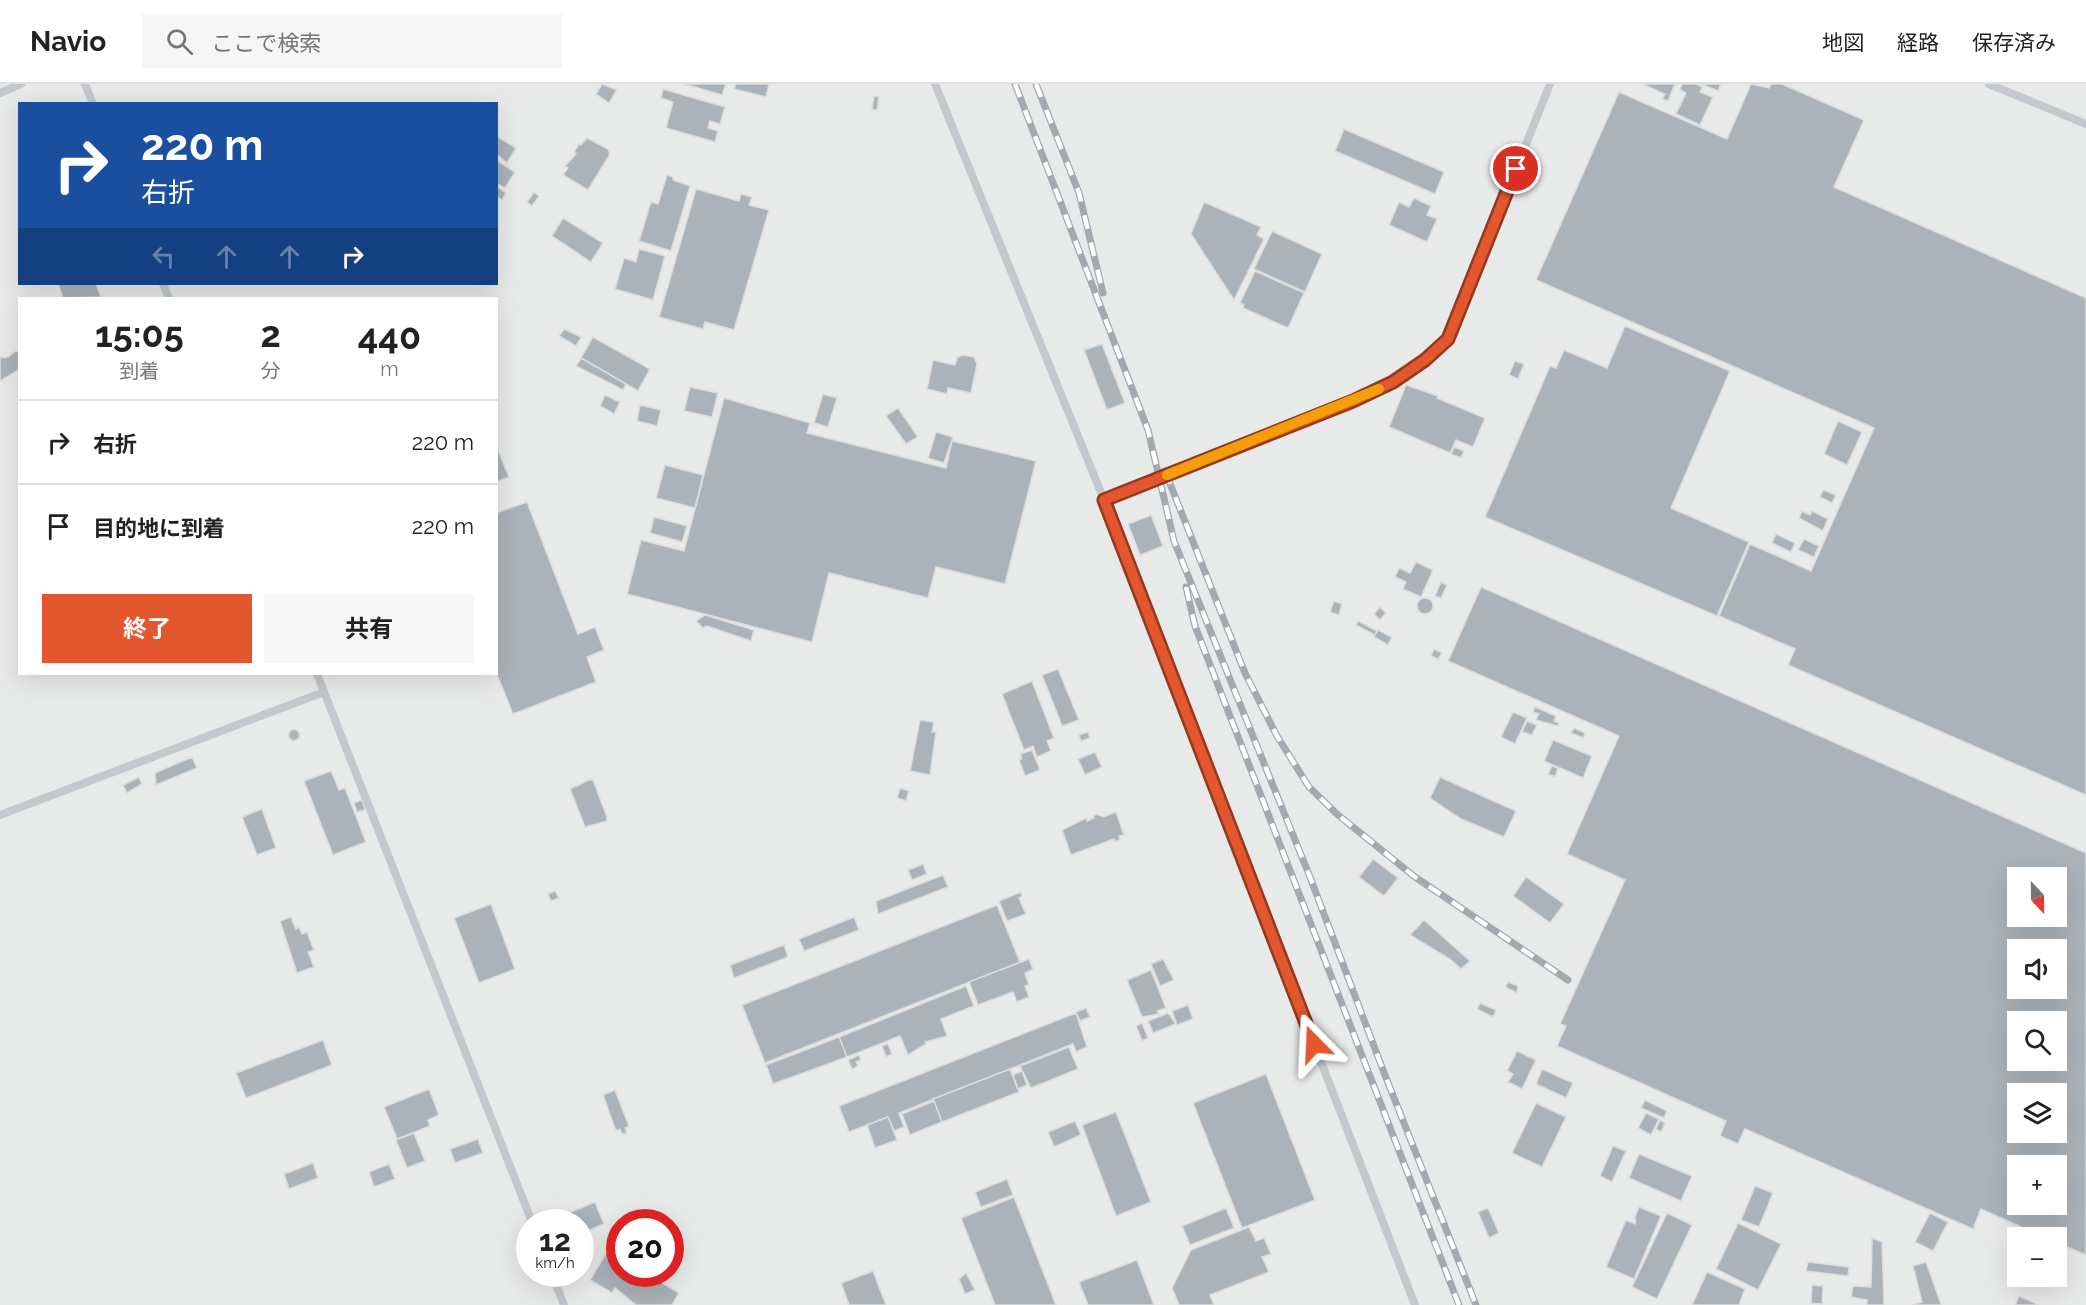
<!DOCTYPE html>
<html lang="ja">
<meta charset="utf-8">
<style>
:root{--surface:#fff;--page:#f6f6f6;--text:#222;--muted:#767676;--line:#e0e0e0;--accent:#e4572e}
body{margin:0;font-family:Raleway,"Noto Sans JP",sans-serif;background:var(--page);color:var(--text);height:100vh;display:flex;flex-direction:column;font-size:22px;white-space:nowrap}
*{box-sizing:border-box;margin:0}
p{font-size:20px;color:var(--muted)}
.icon{flex:none;width:33px;height:33px;fill:none;stroke:currentColor;stroke-width:2;stroke-linecap:round;stroke-linejoin:round}
.map{position:relative;flex:1;overflow:hidden}
.side{position:absolute;left:18px;top:213px;width:480px;height:378px;display:flex;flex-direction:column;background:var(--surface);border-radius:0px;box-shadow:0 6px 24px #0002}
.side>*{flex:none}
.hud{position:absolute;left:18px;top:18px;width:480px;height:183px;border-radius:0px;box-shadow:0 6px 24px #0002;background:#1a4fa0;color:#fff;overflow:hidden}
.needle{width:39px;rotate:158deg}
.controls{position:absolute;left:2007px;top:783px;display:grid;gap:12px}
.controls a{display:grid;place-items:center;width:60px;height:60px;border-radius:0px;background:var(--surface);box-shadow:0 6px 24px #0002;font-size:30px}
.speed{position:absolute;left:516px;top:1125px;display:flex;gap:12px;font-size:30px;font-weight:700;text-align:center}
.speed>*{display:grid;place-content:center;width:78px;height:78px;border-radius:50%;background:var(--surface);box-shadow:0 6px 24px #0002;line-height:1}
.speed small{font-size:15px;font-weight:400}
.speed .limit{border:9px solid #d22;background:#fff;color:#111}
.pin{position:absolute;display:grid;place-items:center;width:51px;height:51px;color:#fff;margin:-26px;border:3px solid #fff;border-radius:50%;box-shadow:0 2px 6px #0007}
.me{position:absolute;width:66px;margin:-33px;rotate:339deg;stroke-linejoin:round;filter:drop-shadow(0 0 4px #0008)}
.turn{display:flex;align-items:center;gap:21px;height:126px;padding:0 24px;font-size:27px}
.turn .icon{width:78px;height:78px;stroke-width:2.5}
.turn b{display:block;font-size:42px;line-height:51px}
.lanes{display:flex;align-items:center;height:57px;padding:0 24px;background:#0003;justify-content:center;gap:30px;direction:ltr}
.lanes .off{opacity:.35}
.eta{display:flex;justify-content:space-evenly;align-items:center;height:102px;text-align:center}
.eta b{font-size:36px;font-weight:700;line-height:42px}
.primary-button{display:flex;gap:12px;margin-top:auto;padding:12px 24px}
.primary-button a{flex:1;height:69px;border-radius:0px;background:var(--accent);color:#fff;font-size:24px;font-weight:700;line-height:69px;text-align:center}
.primary-button a+a{background:var(--page);color:var(--text)}
ul{padding:0;list-style:none}
li{display:flex;align-items:center;gap:18px;height:84px;padding:0 24px;border-top:2px solid var(--line)}
li div{flex:1}
li b{display:block;font-size:22px}
li em{font-style:normal}
header{display:flex;align-items:center;gap:36px;box-sizing:border-box;height:84px;padding:0 30px;background:var(--surface);border-bottom:2px solid var(--line)}
header strong{font-size:28px}
nav{display:flex;gap:33px;margin-inline-start:auto;font-size:21px}
.search{width:420px;height:54px;background:var(--page);display:flex;align-items:center;gap:15px;box-sizing:border-box;padding:0 21px;border-radius:0px;color:var(--muted);font-size:22px}
.map>svg:first-child{display:block}
</style>
<header>
<strong>Navio</strong>
<div class="search"><svg class="icon" aria-label="search" viewBox="0 0 24 24"><circle cx="10" cy="10" r="6"/><path d="M15 15l6 6"/></svg>ここで検索</div>
<nav><a>地図</a><a>経路</a><a>保存済み</a></nav>
</header>
<div class="map">
<svg width="2086" height="1221" viewBox="0 0 2086 1221">
<rect width="100%" height="100%" fill="#fafaf8"/>
<!-- built -->
<path fill="#e8e9e9" fill-rule="evenodd" d="M0,0H2086V1221H0ZM20,20H496V200H20ZM20,214H496V590H20ZM2018,794H2056V832H2018ZM2018,866H2056V904H2018ZM2018,938H2056V976H2018ZM2018,1010H2056V1048H2018ZM2018,1082H2056V1120H2018ZM530,1138H580V1190H530ZM620,1138H670V1190H620ZM2018,1154H2056V1192H2018Z"/>
<!-- building -->
<g fill="#aab3b9" stroke="#dcdcda" stroke-width="1.5" fill-rule="evenodd">
<path d="M602,0L617,6L609,19L596,10Z"/>
<path d="M684,0H726L722,11Z"/>
<path d="M736,0H769L766,13L734,5Z"/>
<path d="M1642,0H1675L1668,17L1662,15L1665,10Z"/>
<path d="M1682,0H1696L1703,3L1700,8L1713,13L1700,41L1676,30L1686,9L1680,6Z"/>
<path d="M1701,0H1721L1718,7Z"/>
<path d="M1751,0L1769,4L1771,0H1782L1864,36L1834,103L2086,214V711L1788,581L1795,565L1719,532L1750,460L1811,487L1874,344L1536,196L1619,8L1727,55Z"/>
<path d="M663,5L725,23L720,40L710,37L708,44L718,47L715,58L666,44L673,18L661,14Z"/>
<path d="M874,12L879,13L877,26L872,25Z"/>
<path d="M1344,45L1444,88L1435,110L1335,67Z"/>
<path d="M496,52L516,64L507,79L496,70Z"/>
<path d="M587,54L608,65L610,70L588,106L563,91L568,84L565,82L576,70L574,68L579,60L581,61Z"/>
<path d="M496,76L515,88L505,104L496,99Z"/>
<path d="M667,91L673,93V96L690,102L671,167L639,157L651,118L658,120Z"/>
<path d="M496,102L506,109L502,116L496,112Z"/>
<path d="M696,105L739,117L741,110L752,113L749,121L769,126L734,246L705,238L703,245L659,233Z"/>
<path d="M534,108L539,112L532,122L527,118Z"/>
<path d="M1414,114L1431,122L1427,131L1437,135L1427,158L1389,141L1399,118L1409,123Z"/>
<path d="M1204,118L1261,143L1257,151L1264,155L1234,216L1191,150Z"/>
<path d="M563,134L603,159L591,178L552,152Z"/>
<path d="M1272,147L1322,170L1305,208L1254,185Z"/>
<path d="M639,165L665,172L653,216L615,205L624,174L636,178Z"/>
<path d="M1255,187L1304,209L1288,244L1243,224L1244,221L1240,219Z"/>
<path d="M58,200H96L101,213L63,214Z"/>
<path d="M1625,242L1730,287L1671,424L1749,458L1717,532L1485,433L1550,282L1556,284L1564,266L1607,284Z"/>
<path d="M564,245L581,253L576,262L559,252Z"/>
<path d="M593,253L650,285L638,307L581,274Z"/>
<path d="M1102,260L1125,319L1107,326L1084,266Z"/>
<path d="M16,267L20,268V285L0,297V273L6,274Z"/>
<path d="M962,271L974,273L977,280L971,309L948,304L947,310L927,305L933,276L955,281L957,274Z"/>
<path d="M581,274L626,300L623,306L576,282Z"/>
<path d="M1515,277L1524,280L1518,295L1509,291Z"/>
<path d="M1406,301L1438,312L1437,314L1485,334L1473,363L1456,356L1450,369L1389,343Z"/>
<path d="M690,303L718,309L712,333L684,327Z"/>
<path d="M823,310L837,314L828,343L814,339Z"/>
<path d="M605,311L620,318L614,330L600,322Z"/>
<path d="M724,314L810,339L807,349L946,384L952,357L1036,377L1005,500L936,483L928,514L829,489L812,558L627,510L641,456L684,467Z"/>
<path d="M640,321L661,326L657,342L637,337Z"/>
<path d="M898,324L918,353L906,360L886,332Z"/>
<path d="M1838,337L1862,348L1847,381L1824,370Z"/>
<path d="M936,348L953,353L944,379L928,374Z"/>
<path d="M496,361L509,393L496,398Z"/>
<path d="M1454,363L1464,367L1461,374L1451,370Z"/>
<path d="M665,381L703,391L695,424L656,414Z"/>
<path d="M1823,406L1836,411L1832,419L1820,413Z"/>
<path d="M527,418L578,550L595,543L604,566L587,573L596,598L513,630L496,588V429Z"/>
<path d="M1802,427L1810,431L1812,427L1828,435L1823,447L1799,434Z"/>
<path d="M1151,431L1163,462L1140,471L1128,440Z"/>
<path d="M654,433L687,442L682,458L650,449Z"/>
<path d="M1776,450L1795,459L1791,468L1772,459Z"/>
<path d="M1804,455L1819,462L1814,473L1798,466Z"/>
<path d="M1416,478L1433,486L1421,513L1403,505L1406,498L1395,493L1399,484L1410,489Z"/>
<path d="M1441,498L1447,501L1441,514L1435,512Z"/>
<path d="M1481,503L2086,769V1171L2056,1158V1154H2046L1981,1125L1973,1145L1745,1045L1738,1060L1720,1052L1726,1037L1557,962L1566,942L1560,940L1625,796L1567,770L1619,652L1448,577ZM2018,794H2056V832H2018ZM2018,866H2056V904H2018ZM2018,938H2056V976H2018ZM2018,1010H2056V1048H2018ZM2018,1082H2056V1120H2018Z"/>
<circle cx="1425" cy="522" r="8"/>
<path d="M1334,517L1342,520L1339,531L1330,528Z"/>
<path d="M1380,523L1386,529L1380,536L1374,530Z"/>
<path d="M705,531L754,546L751,557L707,542L703,544L696,537Z"/>
<path d="M1358,537L1377,547L1375,551L1356,541Z"/>
<path d="M1378,546L1392,553L1388,561L1374,553Z"/>
<path d="M1434,565L1442,569L1438,575L1431,572Z"/>
<path d="M1058,585L1079,636L1062,642L1042,591Z"/>
<path d="M1032,597L1054,654L1047,657L1051,667L1037,673L1033,662L1024,666L1002,610Z"/>
<path d="M1535,623L1556,632L1554,637L1559,639L1558,642L1536,636L1539,630L1533,628Z"/>
<path d="M1513,628L1527,634L1515,660L1501,653Z"/>
<path d="M920,636L934,638L932,648H936L930,691L910,687Z"/>
<path d="M1527,637L1537,641L1532,651L1522,648Z"/>
<path d="M1574,644L1585,649L1583,654L1571,649Z"/>
<circle cx="294" cy="651" r="5.5"/>
<path d="M1088,648L1090,654L1081,657L1079,651Z"/>
<path d="M1553,656L1592,672L1583,694L1544,677Z"/>
<path d="M1032,666L1040,686L1025,692L1019,676L1022,675L1020,670Z"/>
<path d="M1095,668L1102,683L1085,691L1078,675Z"/>
<path d="M192,673L197,684L156,701L155,689Z"/>
<path d="M1552,682L1558,684L1555,693L1548,690Z"/>
<path d="M331,687L339,706L345,704L366,758L333,771L304,697Z"/>
<path d="M139,693L142,700L127,709L123,701Z"/>
<path d="M1440,693L1516,727L1504,753L1461,735L1430,714Z"/>
<path d="M589,696H593L607,733V737L585,743L570,705Z"/>
<path d="M900,704L909,707L906,717L897,714Z"/>
<path d="M362,716L365,726L357,728L354,719Z"/>
<path d="M262,725L276,764L257,771L242,733Z"/>
<path d="M1116,728L1124,751L1119,752L1120,756L1115,758L1114,755L1071,771L1062,746L1086,734L1087,737L1094,734L1093,732L1097,730L1103,733Z"/>
<path d="M1373,775L1398,794L1384,812L1359,793Z"/>
<path d="M923,780L927,790L912,796L908,786Z"/>
<path d="M943,791L948,803L878,830L876,817Z"/>
<path d="M1526,793L1564,820L1550,839L1513,812Z"/>
<path d="M555,807L559,814L551,817L548,810Z"/>
<path d="M1021,808L1022,812L1019,814L1026,830L1007,837L999,817Z"/>
<path d="M491,820L515,885L479,899L454,834Z"/>
<path d="M997,821L1020,878L765,979L742,921Z"/>
<path d="M291,833L296,845L299,843L302,850L307,848L314,866L308,868L314,883L297,889L280,837Z"/>
<path d="M854,833L859,846L804,867L799,855Z"/>
<path d="M1424,836L1470,877L1461,885L1450,875L1410,851Z"/>
<path d="M784,861L788,873L734,894L730,881Z"/>
<path d="M1029,875L1033,885L1025,889L1029,901L1025,902L1029,913L1017,918L1013,908L978,921L969,898Z"/>
<path d="M1163,875L1174,896L1160,902L1151,880Z"/>
<path d="M1151,886L1166,924L1157,927L1159,930L1142,933L1127,896Z"/>
<path d="M1508,898L1518,902L1517,909L1505,903Z"/>
<path d="M966,902L974,922L941,935L947,952L925,958L926,960L908,971L900,952L847,973L839,953Z"/>
<path d="M1480,919L1496,926L1493,933L1477,925Z"/>
<path d="M1188,921L1193,935L1177,941L1172,927Z"/>
<path d="M1086,924L1090,933L1080,937L1076,928Z"/>
<path d="M1076,929L1087,963L1076,968L1073,960L899,1029L904,1043L894,1047L888,1033L849,1048L839,1022Z"/>
<path d="M1168,929L1176,940L1153,949L1148,937Z"/>
<path d="M1142,939L1148,954L1142,957L1136,942Z"/>
<path d="M839,953L847,973L773,1000L766,981Z"/>
<path d="M323,956L332,981L246,1014L236,989Z"/>
<path d="M888,960L892,970L886,973L882,962Z"/>
<path d="M1069,963L1078,985L1031,1004L1020,982Z"/>
<path d="M1517,967L1536,976L1522,1005L1508,998L1513,990L1507,987Z"/>
<path d="M859,971L861,976L856,978L858,982L852,985L848,976Z"/>
<path d="M1010,985L1019,1008L942,1038L933,1015Z"/>
<path d="M1542,985L1573,999L1566,1014L1536,1000Z"/>
<path d="M1022,987L1027,1001L1018,1005L1013,991Z"/>
<path d="M1266,990L1315,1116L1242,1144L1193,1019Z"/>
<path d="M429,1005L439,1031L428,1036L430,1042L397,1055L384,1023Z"/>
<path d="M615,1006L629,1042L625,1044L627,1049L622,1050L620,1045L616,1047L603,1011Z"/>
<path d="M1645,1016L1667,1027L1664,1034L1641,1024Z"/>
<path d="M934,1017L942,1038L910,1051L902,1030Z"/>
<path d="M1536,1019L1566,1033L1542,1083L1512,1069Z"/>
<path d="M1116,1028L1151,1118L1116,1132L1082,1041Z"/>
<path d="M1646,1029L1659,1035L1651,1051L1638,1044Z"/>
<path d="M888,1033L897,1056L875,1064L867,1041Z"/>
<path d="M1660,1036L1665,1039L1661,1048L1656,1045Z"/>
<path d="M1075,1037L1081,1051L1054,1063L1048,1048Z"/>
<path d="M414,1049L425,1077L407,1084L396,1056Z"/>
<path d="M478,1055L483,1069L455,1079L450,1065Z"/>
<path d="M1613,1062L1626,1067L1612,1098L1600,1092Z"/>
<path d="M1639,1070L1692,1092L1681,1117L1629,1094Z"/>
<path d="M313,1079L318,1094L289,1105L284,1090Z"/>
<path d="M389,1080L395,1095L374,1103L369,1088Z"/>
<path d="M1007,1095L1013,1111L981,1123L975,1108Z"/>
<path d="M1755,1102L1773,1109L1759,1143L1741,1136Z"/>
<path d="M1014,1113L1056,1221H995L961,1134Z"/>
<path d="M595,1118L604,1140L580,1150V1138H569L566,1130Z"/>
<path d="M1639,1123L1661,1132L1634,1195L1606,1183L1626,1136L1635,1140L1636,1136L1634,1135Z"/>
<path d="M1226,1124L1234,1144L1190,1161L1182,1142Z"/>
<path d="M1488,1124L1499,1149L1489,1154L1478,1128Z"/>
<path d="M1667,1129L1692,1141L1657,1215L1632,1203Z"/>
<path d="M1930,1129L1948,1138L1933,1167L1915,1158Z"/>
<path d="M1738,1139L1781,1160L1758,1206L1716,1185Z"/>
<path d="M1249,1143L1256,1157L1264,1154L1271,1170L1262,1173L1269,1188L1210,1211L1214,1221H1179L1172,1204L1191,1166Z"/>
<path d="M1872,1154L1882,1158L1884,1221H1867V1216L1851,1213L1853,1202L1871,1203Z"/>
<path d="M607,1168L620,1176V1190H636L645,1195L648,1190L679,1209L672,1221H636L615,1204L612,1209L590,1196Z"/>
<path d="M1137,1176L1154,1221H1088L1079,1198Z"/>
<path d="M1808,1178L1849,1183L1848,1192L1806,1187Z"/>
<path d="M1926,1178L1941,1220V1221H1912L1922,1218L1913,1182Z"/>
<path d="M873,1187L886,1221H849L841,1199Z"/>
<path d="M1707,1188L1745,1205L1739,1221H1692Z"/>
<path d="M966,1189L975,1206L965,1210L959,1195Z"/>
<path d="M1812,1201L1823,1202L1822,1220L1811,1219Z"/>
<path d="M2019,1212L2039,1221H2015Z"/>
</g>
<g fill="none" stroke-linecap="round" stroke-linejoin="round">
<!-- lane -->
<g stroke="#c3c8cc" stroke-width="8">
<path d="M85,0L93,20"/>
<path d="M935,0L1104,416L1415,1221"/>
<path d="M1989,0L2086,40"/>
<path d="M0,9L21,0"/>
<path d="M163,200L169,214"/>
<path d="M1104,416L1353,317C1388,300 1419,282 1448,256L1550,0"/>
<path d="M317,590L532,1138"/>
<path d="M0,731L324,608"/>
<path d="M552,1190L564,1221"/>
</g>
<!-- rail casing -->
<g stroke="#a2aab0" stroke-width="7">
<g id="rail">
<path d="M1015,0L1148,346L1174,457L1310,793L1383,986L1476,1221"/>
<path d="M1036,0L1079,109L1103,209"/>
<path d="M1165,387L1245,589L1277,652L1309,703L1338,731L1415,793L1568,896"/>
<path d="M1186,503L1195,542L1459,1221"/>
</g>
</g>
<!-- rail -->
<use href="#rail" stroke="#fff" stroke-width="4.5" stroke-dasharray="14" stroke-linecap="butt"/>
</g>
<g fill="none" stroke-linecap="round" stroke-linejoin="round">
<!-- route casing -->
<g stroke="#94391e" stroke-width="15">
<path id="route" d="M1314,960L1104,416L1353,317L1393,298L1425,276L1448,255L1516,85"/>
</g>
<!-- route -->
<use href="#route" stroke="#e4572e" stroke-width="10"/>
<!-- slow -->
<path stroke="#f59e0b" stroke-width="10" d="M1167,391L1379,305"/>
</g>
</svg>
<div class="controls">
<a><svg class="needle" viewBox="-14 -14 28 28"><path d="M0-13l5 13h-10z" fill="#e53935"/><path d="M0 13l5-13h-10z" fill="#767676"/></svg></a>
<a><svg class="icon" aria-label="sound" viewBox="0 0 24 24"><path d="M4 9h4l5-4v14l-5-4H4zM17 9q2 3 0 6"/></svg></a>
<a><svg class="icon" aria-label="search" viewBox="0 0 24 24"><circle cx="10" cy="10" r="6"/><path d="M15 15l6 6"/></svg></a>
<a><svg class="icon" aria-label="layers" viewBox="0 0 24 24"><path d="M12 4l9 5-9 5-9-5zM3 14l9 5 9-5"/></svg></a>
<a>+</a>
<a>−</a>
</div>
<div class="speed"><div>12<small>km/h</small></div><div class="limit">20</div></div>
<div class="pin" style="left:1516px;top:85px;background:#d93025"><svg class="icon" aria-label="arrive" viewBox="0 0 24 24"><path d="M6 21V4h12l-3 4 3 4H6"/></svg></div>
<svg class="me" style="left:1314px;top:960px" viewBox="-20 -20 40 40"><path d="M0-17L14 15 0 8-14 15z" fill="#e4572e" stroke="#fff" stroke-width="4"/></svg>
<div class="hud">
<div class="turn"><svg class="icon" aria-label="right" viewBox="0 0 24 24"><path d="M7 20v-9h11M14 6l5 5-5 5"/></svg><div><b>220 m</b>右折</div></div>
<div class="lanes"><svg class="icon off" aria-label="left" viewBox="0 0 24 24"><path d="M17 20v-9H6M10 6l-5 5 5 5"/></svg><svg class="icon off" aria-label="ahead" viewBox="0 0 24 24"><path d="M12 20V5M6 11l6-6 6 6"/></svg><svg class="icon off" aria-label="ahead" viewBox="0 0 24 24"><path d="M12 20V5M6 11l6-6 6 6"/></svg><svg class="icon" aria-label="right" viewBox="0 0 24 24"><path d="M7 20v-9h11M14 6l5 5-5 5"/></svg></div>
</div>
<section class="side">
<div class="eta">
<div><b>15:05</b><p>到着</p></div>
<div><b>2</b><p>分</p></div>
<div><b>440</b><p>m</p></div>
</div>
<ul>
<li><svg class="icon" aria-label="right" viewBox="0 0 24 24"><path d="M7 20v-9h11M14 6l5 5-5 5"/></svg><div><b>右折</b></div><em>220 m</em></li>
<li><svg class="icon" aria-label="arrive" viewBox="0 0 24 24"><path d="M6 21V4h12l-3 4 3 4H6"/></svg><div><b>目的地に到着</b></div><em>220 m</em></li>
</ul>
<div class="primary-button"><a>終了</a><a>共有</a></div>
</section>
</div>
